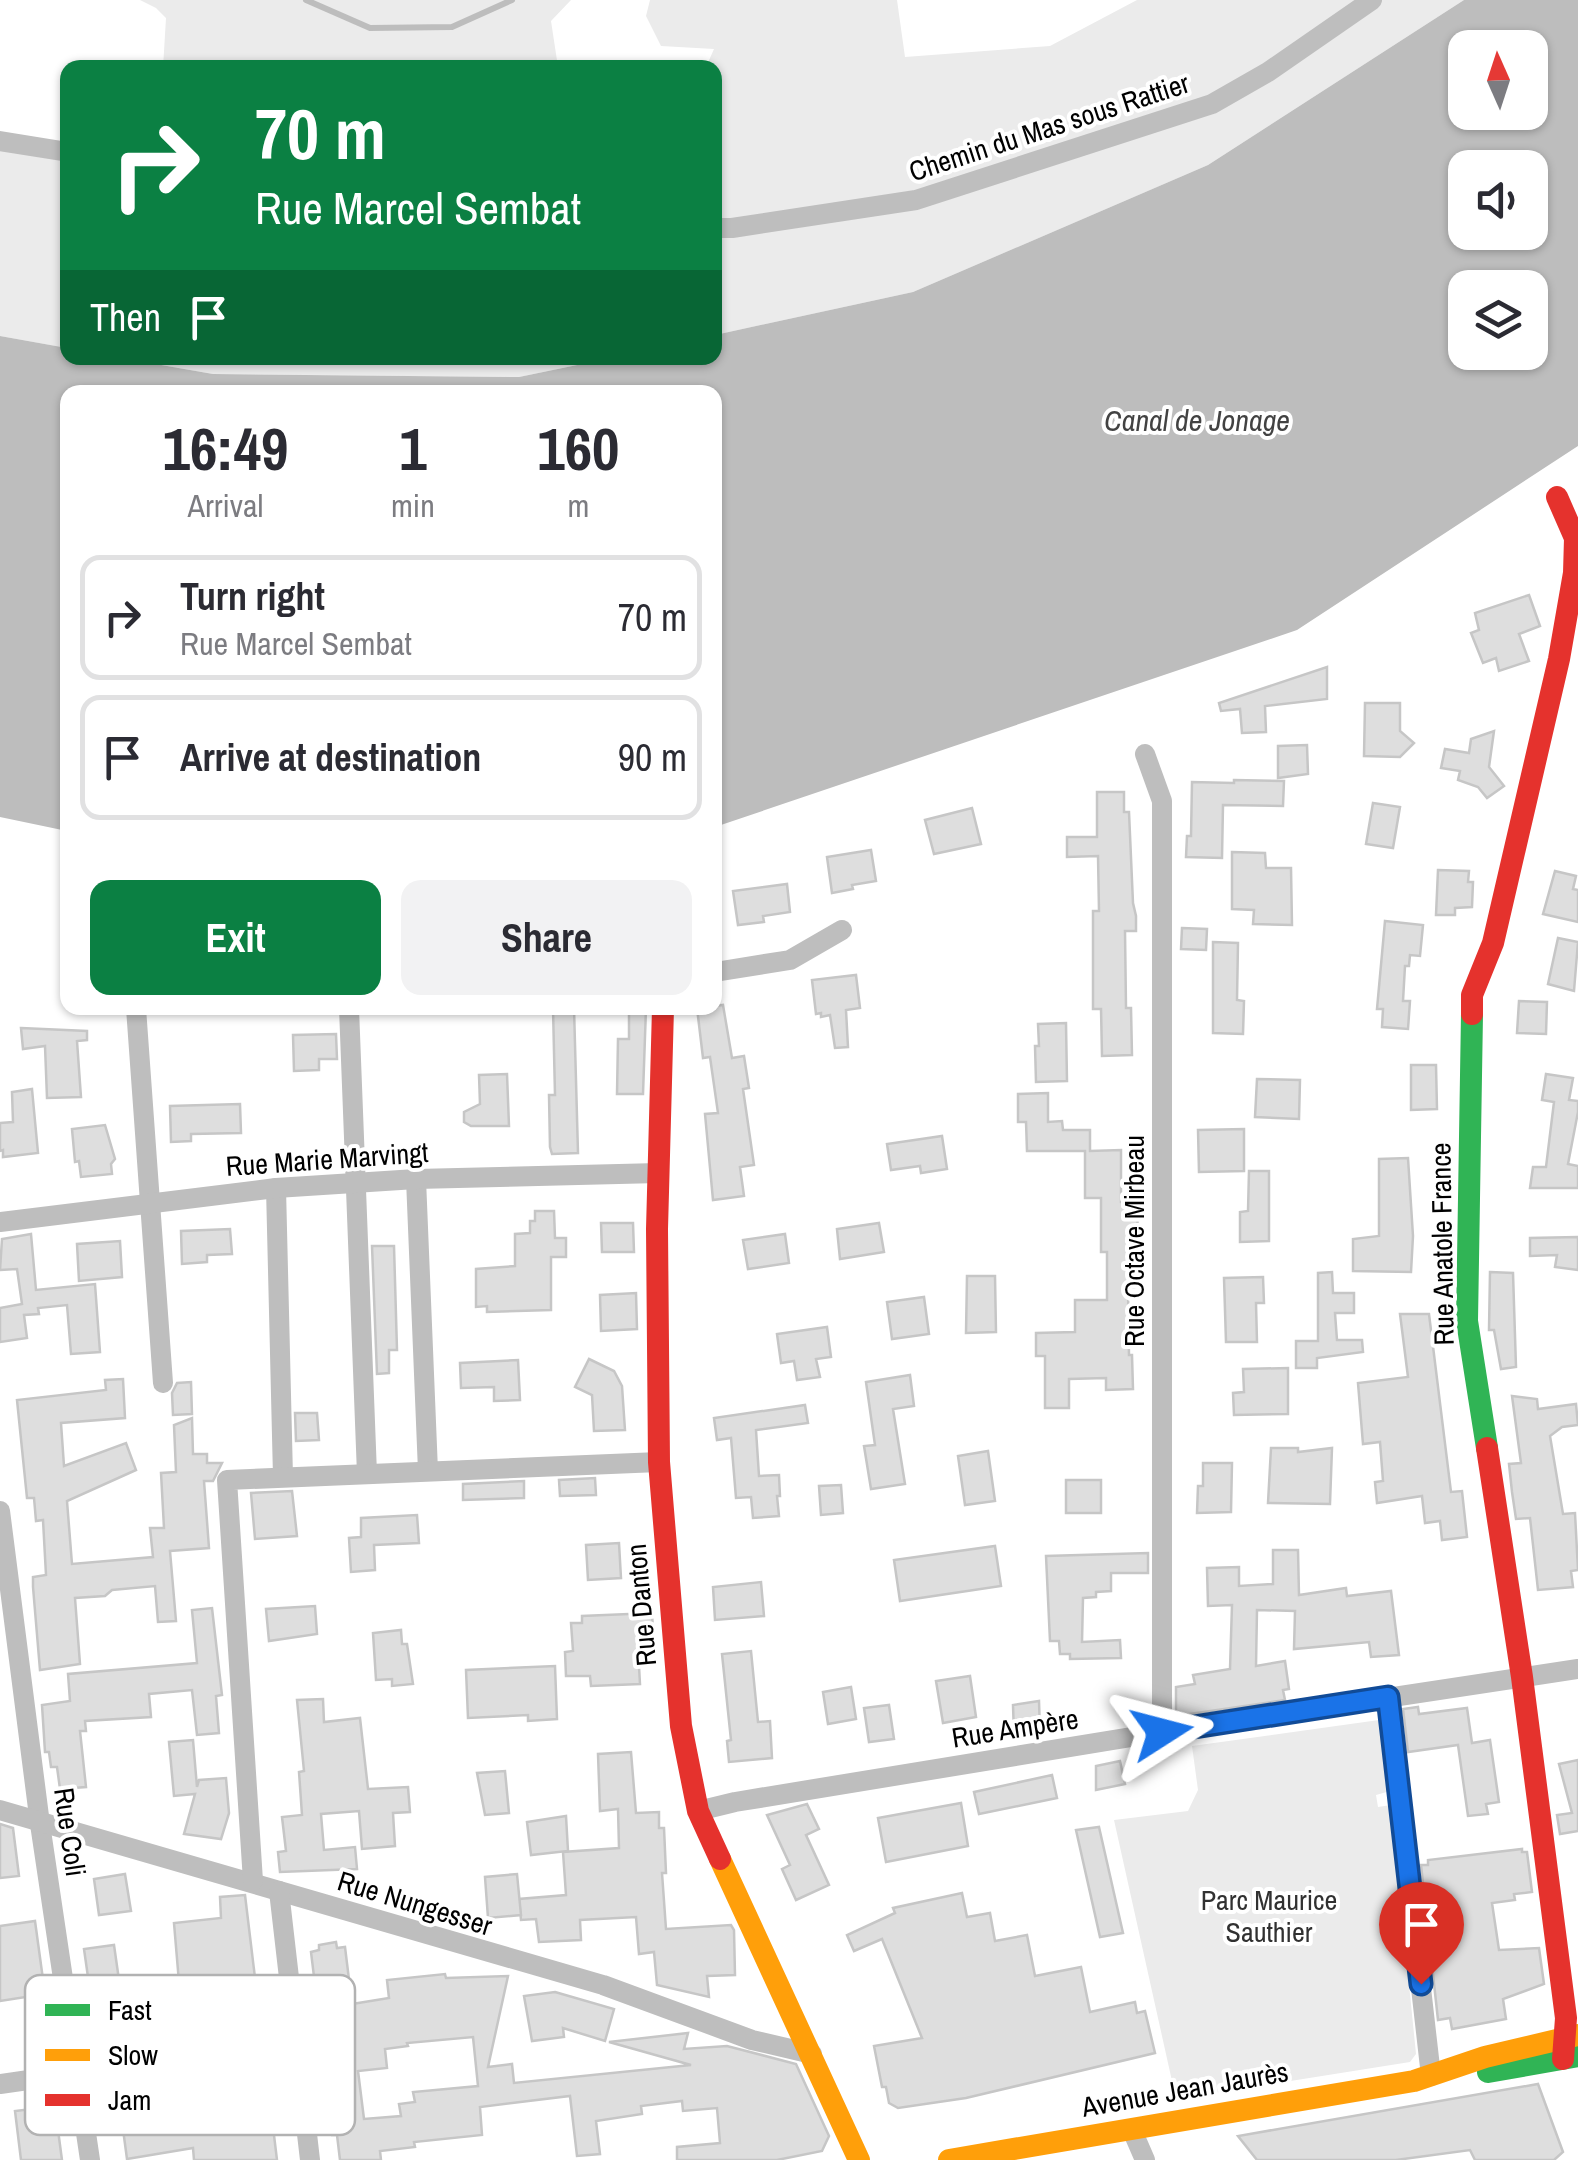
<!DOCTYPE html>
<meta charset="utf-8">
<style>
:root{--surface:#fff;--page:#f2f2f3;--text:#2b2b33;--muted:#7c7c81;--line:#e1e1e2;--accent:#0b8043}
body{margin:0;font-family:"Archivo Narrow",sans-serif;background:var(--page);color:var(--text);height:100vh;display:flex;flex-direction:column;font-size:38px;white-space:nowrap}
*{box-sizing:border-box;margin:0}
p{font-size:32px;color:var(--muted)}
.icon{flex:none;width:55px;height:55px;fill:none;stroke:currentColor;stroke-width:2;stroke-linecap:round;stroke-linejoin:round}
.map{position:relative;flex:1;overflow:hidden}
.panel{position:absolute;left:60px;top:385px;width:662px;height:630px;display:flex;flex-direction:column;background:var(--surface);border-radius:20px;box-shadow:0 2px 8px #0004}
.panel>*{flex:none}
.top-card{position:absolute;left:60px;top:60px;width:662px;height:305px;border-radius:20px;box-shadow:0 2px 8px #0004;background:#0b8043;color:#fff;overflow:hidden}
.needle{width:65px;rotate:357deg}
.controls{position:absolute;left:1448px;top:30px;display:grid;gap:20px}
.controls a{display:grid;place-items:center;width:100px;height:100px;border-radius:20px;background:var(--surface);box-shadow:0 2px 8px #0004;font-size:50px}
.pin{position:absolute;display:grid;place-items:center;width:85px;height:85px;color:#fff;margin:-102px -42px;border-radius:50% 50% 50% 0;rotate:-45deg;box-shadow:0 0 10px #0007}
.pin .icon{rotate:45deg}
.me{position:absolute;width:110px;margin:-55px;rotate:81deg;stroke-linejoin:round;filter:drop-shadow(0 0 8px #0008)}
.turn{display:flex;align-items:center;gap:35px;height:210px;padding:0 30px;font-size:45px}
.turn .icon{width:130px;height:130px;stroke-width:2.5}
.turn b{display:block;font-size:70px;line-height:85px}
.then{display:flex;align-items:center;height:95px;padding:0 30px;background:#0003;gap:20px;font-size:38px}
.eta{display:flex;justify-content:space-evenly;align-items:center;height:170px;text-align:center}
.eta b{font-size:60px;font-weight:800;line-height:70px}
.action{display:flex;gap:20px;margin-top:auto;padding:20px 30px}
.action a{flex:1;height:115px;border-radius:20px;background:var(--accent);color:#fff;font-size:40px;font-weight:800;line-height:115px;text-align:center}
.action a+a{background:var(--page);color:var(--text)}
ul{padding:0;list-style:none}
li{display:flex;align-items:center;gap:30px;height:125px;margin:0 20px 15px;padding:0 10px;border:5px solid var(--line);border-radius:20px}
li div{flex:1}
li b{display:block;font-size:38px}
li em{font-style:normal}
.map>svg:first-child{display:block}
</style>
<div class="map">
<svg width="1578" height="2160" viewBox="0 0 1578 2160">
<rect width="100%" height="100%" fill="#fff"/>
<!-- green -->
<g fill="#ebebeb">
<path d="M140,0H571L551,21L558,67L163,68L166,18L156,8Z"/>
<path d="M650,0H897L905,57L1050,46L1137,0H1464L1208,165L913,292L715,335V68L706,67L714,49L661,46L646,16Z"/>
<path d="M0,141L67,152V348L0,336Z"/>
<path d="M121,358H611L519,377L213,374Z"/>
<path d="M1379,1720L1390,1791L1376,1795L1378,1807L1391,1805L1416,2054L1410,2062L1176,2099L1114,1820L1188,1811L1198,1790L1192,1746Z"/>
</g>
<!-- water -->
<path fill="#bdbdbd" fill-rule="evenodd" d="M1464,0H1578V446L1297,630L715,827V392H68L67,831L0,817V336L67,348L68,358H121L213,374L519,377L611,358H715V335L913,292L1208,165ZM1465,48H1530V112H1465ZM1465,168H1530V232H1465ZM1465,288H1530V352H1465Z"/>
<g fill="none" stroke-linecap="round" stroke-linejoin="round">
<!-- stream -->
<path stroke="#bdbdbd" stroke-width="6" d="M306,0L370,28L452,27L512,0"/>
</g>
<!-- building -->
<g fill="#dedede" stroke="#c6c6c6" stroke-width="2.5" fill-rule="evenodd">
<path d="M1529,595L1540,626L1519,634L1529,661L1499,671L1496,658L1483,663L1471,633L1479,630L1475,613Z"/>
<path d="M1327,667V699L1265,706L1266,732L1242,733L1240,709L1221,711L1219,703Z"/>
<path d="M1365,703H1400V731L1414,743L1400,757L1364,756Z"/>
<path d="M1494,731L1489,767L1504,786L1487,798L1478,787L1458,780L1460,771L1441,768L1445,749L1469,753L1471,739Z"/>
<path d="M1307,745L1308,774L1278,778V746Z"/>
<path d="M1234,780L1284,781L1283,806L1223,805L1222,858L1186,857L1187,836H1191L1192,782L1234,783Z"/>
<path d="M1097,792H1124V812H1129L1133,903L1136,916V931H1125L1126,1008H1131L1132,1055L1102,1056L1101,1009H1093V911H1099L1098,856L1067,857V837H1097Z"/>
<path d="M1373,803L1400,807L1393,848L1366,844Z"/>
<path d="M972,808L981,844L934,854L925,820Z"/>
<path d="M871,850L876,881L852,885L853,889L832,893L827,857Z"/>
<path d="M1232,852L1265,853L1266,868H1291L1292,925L1253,924L1254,910L1232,909Z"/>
<path d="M1438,870L1469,871L1468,882H1473L1472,907L1455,908V915H1436Z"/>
<path d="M1555,871L1576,876L1573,889L1578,890V922L1543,914Z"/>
<path d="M787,884L790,912L763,916L764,922L738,925L733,891Z"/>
<path d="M1385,921L1423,925L1420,956L1410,955L1409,966H1405L1403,1001H1410L1408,1029L1382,1027L1383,1009H1377Z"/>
<path d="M1182,928L1207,929L1206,950L1181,949Z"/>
<path d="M1558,938L1578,942L1574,991L1548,984Z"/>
<path d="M1213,942L1238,943L1237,1000L1244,1001L1243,1034L1213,1033Z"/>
<path d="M856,975L860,1008L846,1010L848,1047L835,1048L830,1015L821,1017V1013L816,1014L812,980Z"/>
<path d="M1519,1001L1547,1002L1546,1034L1517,1033Z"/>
<path d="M723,1005L732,1058L744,1056L749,1088L743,1089L754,1165L740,1167L744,1196L713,1200L705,1114L718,1113L710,1057L703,1058L697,1008Z"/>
<path d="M553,1008H574L578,1153L552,1154L550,1147L549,1095H555Z"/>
<path d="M629,1008H646L643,1094H617L618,1039H629Z"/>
<path d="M1066,1023L1067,1081L1036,1082L1035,1046H1039L1038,1024Z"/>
<path d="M21,1028L87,1031V1040L77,1041L81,1097L47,1098L45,1046L23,1049Z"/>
<path d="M336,1034L337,1059H319V1070L294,1071L293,1035Z"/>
<path d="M1411,1065H1436L1437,1109L1411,1110Z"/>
<path d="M507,1074L509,1126H471L464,1122V1112L480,1104L479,1075Z"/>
<path d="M1546,1074L1573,1078L1569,1100L1578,1101V1112L1568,1164L1578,1166V1188H1530L1533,1167H1546L1554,1102L1542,1100Z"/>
<path d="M1257,1079L1300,1080L1299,1119L1255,1117Z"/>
<path d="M32,1089L38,1153L3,1157V1150L0,1151V1123L13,1122L12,1092Z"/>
<path d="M1048,1093V1122L1062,1121L1063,1130H1090V1151L1121,1150V1202H1138L1136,1287L1128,1288L1129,1355H1132L1133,1389L1106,1390V1378L1069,1379V1408H1045V1356H1036V1333L1075,1332V1300H1107V1252H1101V1198H1085V1151H1027L1026,1122H1018V1094Z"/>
<path d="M240,1104L241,1133L191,1134V1141L171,1142L170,1106Z"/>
<path d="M105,1125L115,1159L111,1164L112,1174L81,1177L79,1161L75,1162L72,1129Z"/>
<path d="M1244,1129V1171L1199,1172L1198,1130Z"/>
<path d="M942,1136L947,1169L921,1173L920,1166L891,1170L887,1144Z"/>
<path d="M1408,1158L1413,1236L1411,1272L1353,1271V1239L1379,1236V1159Z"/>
<path d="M1249,1171H1269V1241L1240,1242V1212L1248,1211Z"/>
<path d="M535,1211H554L555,1238H566V1257H551V1310L487,1312V1306L476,1307V1269L515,1266V1234L530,1233V1221H535Z"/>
<path d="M601,1223H633L634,1252H602Z"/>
<path d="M879,1223L884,1252L840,1259L837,1229Z"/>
<path d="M230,1229L232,1254L207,1255V1262L182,1264L181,1231Z"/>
<path d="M31,1234L36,1290L95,1284L100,1352L71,1354L67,1305L38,1308L39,1314L24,1315L27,1338L0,1342V1308L22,1304L17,1269L0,1270L2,1239Z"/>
<path d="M785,1234L789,1263L748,1269L743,1240Z"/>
<path d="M1578,1237V1270L1555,1267L1557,1255L1530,1256V1238Z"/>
<path d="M120,1241L122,1277L79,1281L77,1244Z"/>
<path d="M372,1246H394L397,1350H389V1373L377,1374Z"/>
<path d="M1332,1272L1333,1293H1354V1313H1335L1337,1340H1362L1363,1352L1317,1358V1368H1296V1341H1318V1273Z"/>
<path d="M1490,1272L1513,1273L1516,1367L1501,1369L1494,1330H1489Z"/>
<path d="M967,1276H995L996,1332L966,1333Z"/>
<path d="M1263,1277L1264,1303H1256L1257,1342H1226L1224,1278Z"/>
<path d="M636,1293L637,1329L601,1331L600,1295Z"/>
<path d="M924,1297L929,1334L892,1339L887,1302Z"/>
<path d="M1400,1314H1429L1451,1492L1462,1491L1467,1537L1442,1540L1440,1521L1425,1523L1422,1496L1377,1503L1375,1482L1383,1481L1380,1442L1363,1444L1358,1383L1408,1377Z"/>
<path d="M827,1327L831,1357L816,1359L820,1377L797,1380L794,1361L781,1363L777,1334Z"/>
<path d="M589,1359L614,1371L622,1386L625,1430L594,1431L592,1395L575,1387Z"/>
<path d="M518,1360L520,1400L494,1401V1387L461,1388L460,1363Z"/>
<path d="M1288,1368V1414L1234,1415L1233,1393L1244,1392L1243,1369Z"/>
<path d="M910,1375L914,1406L893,1409L905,1484L871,1489L864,1446L875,1445L866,1382Z"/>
<path d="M123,1379L125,1418L61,1423L64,1466L126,1443L136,1470L67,1501L72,1564L153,1557L150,1528H164L161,1473L176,1472L174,1425L192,1418L193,1454H207V1463H222L213,1481H204L209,1548L170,1551L176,1621L158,1622L155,1586L112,1590L105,1596L75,1598L80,1664L40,1670L33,1587V1577L46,1575L43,1520L36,1521L34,1498H27L17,1400L106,1390L105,1380Z"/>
<path d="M191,1382L192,1414L173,1415L172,1393L177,1383Z"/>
<path d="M1512,1396L1537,1399L1538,1409L1576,1404L1578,1425L1562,1427L1550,1436L1563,1514L1575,1513L1578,1570L1571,1571L1573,1587L1538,1590L1530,1518L1516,1519L1512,1492L1509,1464L1521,1463Z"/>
<path d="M805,1405L808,1423L756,1430L759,1476L779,1475L780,1496H777L779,1516L753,1518L751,1497L736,1498L731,1438L717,1440L714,1418Z"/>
<path d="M295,1413H317L319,1440L296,1441Z"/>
<path d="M1271,1448H1298V1452L1332,1448L1330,1504L1268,1503Z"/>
<path d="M988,1451L995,1501L965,1505L958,1456Z"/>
<path d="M1203,1463H1232L1231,1512L1197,1513L1198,1486H1203Z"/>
<path d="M595,1478L596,1495L560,1496L559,1480Z"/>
<rect x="1066" y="1480" width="35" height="33"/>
<path d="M524,1481V1498L463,1500V1484Z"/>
<path d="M841,1485L843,1513L821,1515L819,1486Z"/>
<path d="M292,1491L297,1536L255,1539L251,1493Z"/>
<path d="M417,1515L419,1543L374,1545L375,1570L351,1572L349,1538L361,1537V1518Z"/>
<path d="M619,1543L621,1578L588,1580L586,1545Z"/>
<path d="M995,1546L1001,1586L900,1601L894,1560Z"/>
<path d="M1273,1550H1298L1299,1595L1346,1588L1347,1596L1391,1591L1399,1655L1371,1657L1369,1642L1294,1649L1295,1611L1257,1610L1256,1666L1285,1661L1289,1689L1283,1690L1285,1700L1176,1716V1687L1195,1684L1193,1675L1230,1669L1232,1605L1208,1606L1207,1568L1239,1567V1586L1273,1584Z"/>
<path d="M1148,1553V1573H1111V1591L1096,1592V1597L1083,1598L1082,1642L1120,1640L1121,1658L1070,1659V1654H1060L1059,1641H1050L1046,1556Z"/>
<path d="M761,1582L764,1616L715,1620L713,1587Z"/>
<path d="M315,1606L317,1634L269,1641L266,1609Z"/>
<path d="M212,1608L222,1695L216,1696L219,1733L197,1735L192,1690L149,1694L151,1717L85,1721L86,1731H80L86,1787L60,1789L57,1767H51L49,1752H45L42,1705L70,1701L68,1674L197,1663L192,1610Z"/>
<path d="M652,1613L654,1647L638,1648L640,1684L591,1686L590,1676H566L565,1652L573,1651L571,1623H582V1616Z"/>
<path d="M401,1630L402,1644H407L413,1684L392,1686V1679L376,1680L373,1633Z"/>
<path d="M751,1651L758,1722L770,1721L772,1758L729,1762L727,1741L731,1740L722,1654Z"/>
<path d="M555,1666L557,1719L528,1721V1715L468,1718L466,1670Z"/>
<path d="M970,1676L976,1717L943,1723L936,1681Z"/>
<path d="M851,1687L856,1719L828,1724L823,1692Z"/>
<path d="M323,1699L324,1722L360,1718L368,1789L408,1787L410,1812L393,1813L395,1846L362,1849L359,1811L321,1814L324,1850L355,1847L357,1869L280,1872L278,1852L286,1851L282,1817L302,1815L299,1772L304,1771L297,1700Z"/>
<path d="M1039,1701L1040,1731L1014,1735L1013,1705Z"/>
<path d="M889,1705L894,1739L869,1742L864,1708Z"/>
<path d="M1418,1707L1419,1714L1467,1708L1472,1743L1490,1740L1499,1802L1486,1804L1488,1814L1468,1816L1458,1745L1408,1752L1403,1709Z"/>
<path d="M193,1740L197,1787L199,1780L226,1778L229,1813L221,1839L184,1834L195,1794L174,1796L169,1742Z"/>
<path d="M631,1752L636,1813L659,1812V1828H664L666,1873H662L666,1929L731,1925L734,1930L735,1975L707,1976L709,1997L657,1985L654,1952L639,1954L636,1917L580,1920L581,1940L539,1942L536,1919L521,1920L519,1899L566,1895L563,1852L619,1848L618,1809L600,1811L598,1754Z"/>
<path d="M1578,1760V1831L1560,1834L1557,1815L1572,1813L1559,1764Z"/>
<path d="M1120,1761L1125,1784L1096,1790V1766Z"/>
<path d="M505,1771L509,1813L485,1815L477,1773Z"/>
<path d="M1052,1775L1057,1798L979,1814L974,1792Z"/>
<path d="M961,1803L968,1846L886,1862L878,1818Z"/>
<path d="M807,1804L819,1829L806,1835L829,1885L796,1900L782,1869L790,1865L767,1815Z"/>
<path d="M566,1816L568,1851L531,1855L527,1822Z"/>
<path d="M0,1824L13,1828L19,1876L0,1878Z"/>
<path d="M1099,1827L1123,1933L1100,1937L1076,1830Z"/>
<path d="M1522,1849V1852H1527L1532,1892L1514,1894L1515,1900L1492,1903L1499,1950L1539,1948L1544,1984L1503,1999L1506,2019L1452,2029L1450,2018L1438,2020L1421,1865H1428V1860Z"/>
<path d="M125,1874L131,1911L99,1915L94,1879Z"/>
<path d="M517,1874L521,1915L488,1918L485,1877Z"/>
<path d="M962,1893L967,1917L990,1913L995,1941L1027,1935L1035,1976L1081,1967L1090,2012L1135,2002L1137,2013L1145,2011L1155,2053L966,2098L898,2108L889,2103L886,2087H882L874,2046L922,2038L882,1939L854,1951L847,1935L895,1913L893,1908Z"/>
<path d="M245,1895L277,2160H194L193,2148L127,2159L118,2092L147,2088L144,2066L149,2057L140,2037L91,2044L88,2027L112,2024L109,1997L138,1992L142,2020L155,2018L157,2034L232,2026L229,1995L215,1990L180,1994L174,1923L221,1918L220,1897Z"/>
<path d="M35,1921L45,1994L0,2001V1926Z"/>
<path d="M336,1942L337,1948L345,1947L352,2004L389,1998L387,1980L445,1974L446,1978L508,1976L488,2067L512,2064L514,2083L691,2065L609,2042L688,2033L684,2049L727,2046L796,2064L829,2136L822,2151L777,2160H677V2147L720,2143L717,2108L683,2111L682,2101L641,2106L642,2114L596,2121L600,2154L577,2156L570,2096L480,2107L482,2135L414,2142L415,2147L380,2151L381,2160H340L337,2135H332L317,2026H320L311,1952L319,1950V1945ZM473,2037L478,2086L413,2092L415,2102L399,2104L401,2116L364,2119L358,2071L387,2068L385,2049L408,2046L407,2043Z"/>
<path d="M114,1945L119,1980L89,1984L84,1949Z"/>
<path d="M555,1992L614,2009L605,2041L563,2028L564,2037L532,2041L524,1996Z"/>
<path d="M1538,2084L1563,2152L1554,2160H1475L1470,2150L1396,2160H1257L1238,2136Z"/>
<path d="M49,2107L50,2116L56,2115L62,2160H21L15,2111Z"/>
</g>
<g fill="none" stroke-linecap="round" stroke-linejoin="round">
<!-- street -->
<g stroke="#bebebe" stroke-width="20">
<path d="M0,141L68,152"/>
<path d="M715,228H732L916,200L1212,104L1268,72L1372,0"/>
<path d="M1145,754L1162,801V1732"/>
<path d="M715,972L790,960L842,930"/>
<path d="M136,1008L163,1383"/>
<path d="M349,1008L367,1474"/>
<path d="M416,1179L428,1471"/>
<path d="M276,1188L283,1477"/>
<path d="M0,1222L276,1188L416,1179L659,1173"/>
<path d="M0,1511L40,1824L90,2160"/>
<path d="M1388,1697L1431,2076"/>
<path d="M0,1810L603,1985L752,2040L812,2054"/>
<path d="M698,1811L735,1802L1162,1732L1578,1669"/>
<path d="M253,1881L227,1480L659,1462"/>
<path d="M279,1891L310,2160"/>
<path d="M0,2084L77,2073"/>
<path d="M1132,2130L1145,2160"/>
</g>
<!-- fast -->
<g stroke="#30b455" stroke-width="22">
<path d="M1472,1014L1467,1321L1487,1448"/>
<path d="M1488,2072L1578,2056"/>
</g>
<!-- slow -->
<g stroke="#ff9f0a" stroke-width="22">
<path d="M720,1859L859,2160"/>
<path d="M949,2160L1414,2081L1485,2057L1578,2035"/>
</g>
<!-- jam -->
<g stroke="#e5322d" stroke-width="22">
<path d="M663,1008L657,1229L659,1462L681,1726L698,1811L720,1859"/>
<path d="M1472,1014V995L1493,943L1559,659L1574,573L1575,538L1557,497"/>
<path d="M1487,1448L1522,1677L1566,2018L1563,2059"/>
</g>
</g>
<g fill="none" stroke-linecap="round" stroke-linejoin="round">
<!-- route casing -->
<g stroke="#114b97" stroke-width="25">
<path id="route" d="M1162,1732L1388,1697L1421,1984"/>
</g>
<!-- route -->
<use href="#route" stroke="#1a73e8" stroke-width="18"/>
</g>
<g text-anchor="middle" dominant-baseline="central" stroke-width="8" stroke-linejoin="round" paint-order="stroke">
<!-- street labels -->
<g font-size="28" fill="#000" stroke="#fff">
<text transform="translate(1049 127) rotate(-18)">Chemin du Mas sous Rattier</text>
<text transform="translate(327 1159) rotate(-4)">Rue Marie Marvingt</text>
<text transform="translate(1134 1241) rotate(-90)">Rue Octave Mirbeau</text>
<text transform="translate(1442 1244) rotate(-91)">Rue Anatole France</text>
<text transform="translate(641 1605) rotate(-95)">Rue Danton</text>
<text transform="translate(1015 1728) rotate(-9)">Rue Ampère</text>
<text transform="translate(70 1832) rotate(82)">Rue Coli</text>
<text transform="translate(415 1903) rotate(17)">Rue Nungesser</text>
<text transform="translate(1185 2089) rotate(-10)">Avenue Jean Jaurès</text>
</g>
<!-- park labels -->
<g font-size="28" fill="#313131" stroke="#fff">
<text x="1269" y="1900">Parc Maurice<tspan x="1269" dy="32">Sauthier</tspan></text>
</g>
<!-- water labels -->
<g font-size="30" font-style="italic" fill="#424242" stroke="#fff">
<text x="1197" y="420">Canal de Jonage</text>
</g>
</g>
<!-- legend -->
<rect x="25" y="1975" width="330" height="160" rx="15" fill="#fff" stroke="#b2b2b2" stroke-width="2.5"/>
<rect x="45" y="2004" width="45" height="12" fill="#30b455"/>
<rect x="45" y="2049" width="45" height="12" fill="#ff9f0a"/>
<rect x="45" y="2094" width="45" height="12" fill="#e5322d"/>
<g font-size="28" fill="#000">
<text x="108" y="2020">Fast</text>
<text x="108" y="2065">Slow</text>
<text x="108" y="2110">Jam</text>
</g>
</svg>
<div class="controls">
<a><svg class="needle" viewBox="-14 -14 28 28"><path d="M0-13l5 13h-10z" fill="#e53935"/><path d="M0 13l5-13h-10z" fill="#7c7c81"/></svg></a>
<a><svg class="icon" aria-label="sound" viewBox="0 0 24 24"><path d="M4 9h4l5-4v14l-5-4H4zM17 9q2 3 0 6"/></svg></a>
<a><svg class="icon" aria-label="layers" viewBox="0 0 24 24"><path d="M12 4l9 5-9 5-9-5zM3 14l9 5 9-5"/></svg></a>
</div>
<div class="pin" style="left:1421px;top:1984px;background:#d93025"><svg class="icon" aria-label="arrive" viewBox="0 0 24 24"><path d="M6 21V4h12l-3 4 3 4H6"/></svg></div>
<svg class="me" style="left:1162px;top:1732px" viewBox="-20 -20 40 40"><path d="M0-17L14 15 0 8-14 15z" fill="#1a73e8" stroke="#fff" stroke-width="4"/></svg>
<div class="top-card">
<div class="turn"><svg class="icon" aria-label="right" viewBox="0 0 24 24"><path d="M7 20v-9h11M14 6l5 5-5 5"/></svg><div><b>70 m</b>Rue Marcel Sembat</div></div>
<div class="then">Then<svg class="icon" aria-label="arrive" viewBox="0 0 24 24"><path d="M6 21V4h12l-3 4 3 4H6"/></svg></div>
</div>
<section class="panel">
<div class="eta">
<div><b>16:49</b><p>Arrival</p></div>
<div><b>1</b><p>min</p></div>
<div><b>160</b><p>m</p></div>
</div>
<ul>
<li><svg class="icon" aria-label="right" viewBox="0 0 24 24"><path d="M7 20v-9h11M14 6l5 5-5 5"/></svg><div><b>Turn right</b><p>Rue Marcel Sembat</p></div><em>70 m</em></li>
<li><svg class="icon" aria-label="arrive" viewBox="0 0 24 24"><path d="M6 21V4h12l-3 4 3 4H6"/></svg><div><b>Arrive at destination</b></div><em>90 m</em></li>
</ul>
<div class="action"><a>Exit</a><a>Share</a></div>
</section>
</div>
